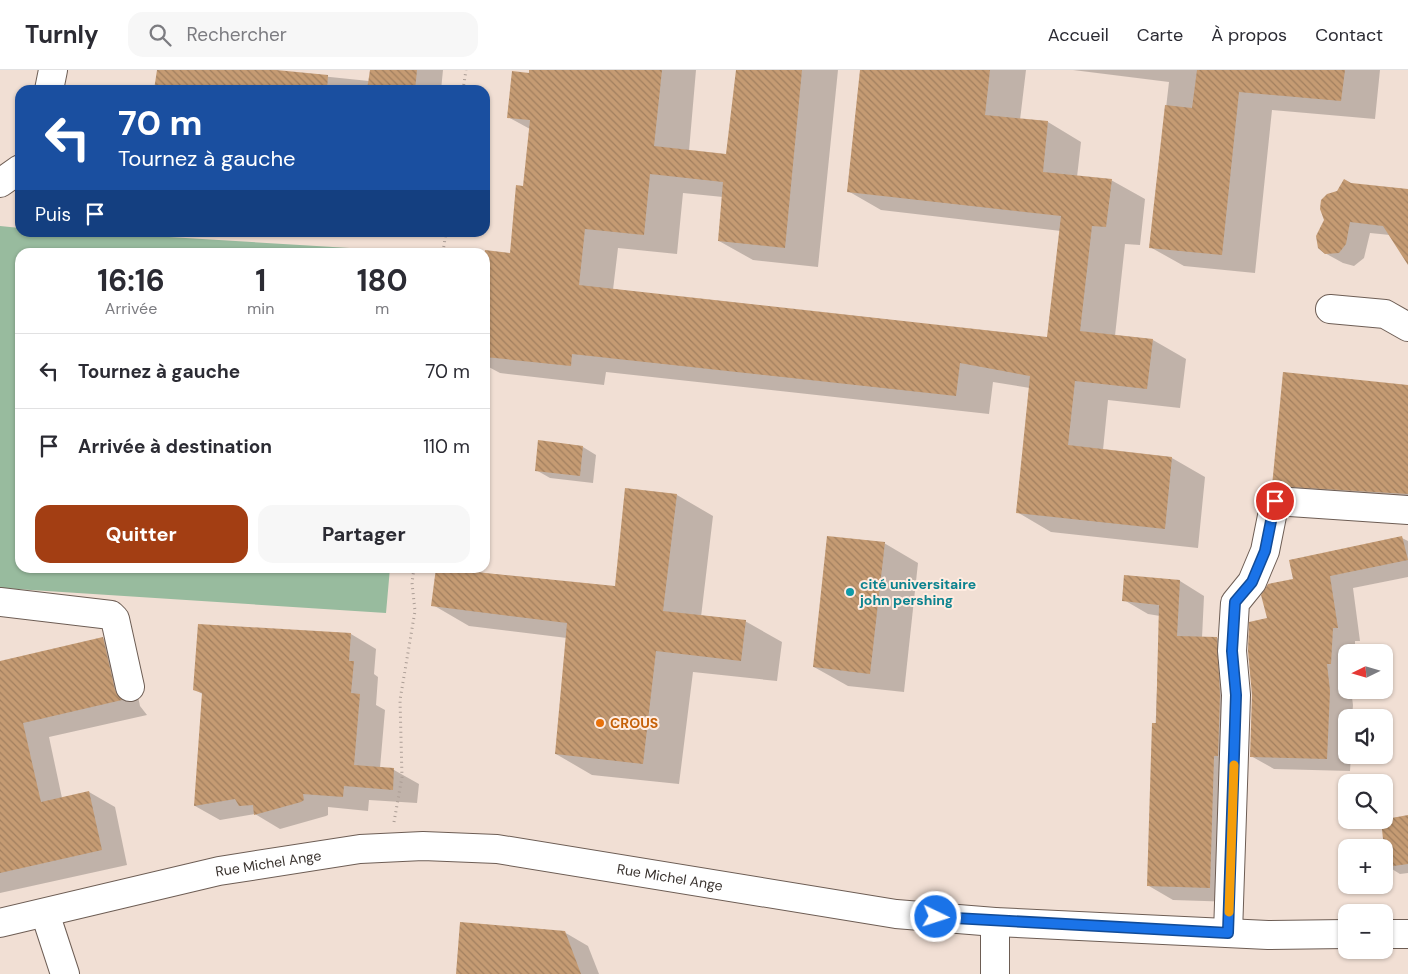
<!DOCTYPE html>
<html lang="fr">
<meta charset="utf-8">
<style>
:root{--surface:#fff;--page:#f7f7f7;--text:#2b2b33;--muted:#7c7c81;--line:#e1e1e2;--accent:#a33e13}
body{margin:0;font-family:"DM Sans",sans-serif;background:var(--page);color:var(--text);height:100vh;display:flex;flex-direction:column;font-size:19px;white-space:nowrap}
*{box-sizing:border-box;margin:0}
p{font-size:16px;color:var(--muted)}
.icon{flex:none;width:28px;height:28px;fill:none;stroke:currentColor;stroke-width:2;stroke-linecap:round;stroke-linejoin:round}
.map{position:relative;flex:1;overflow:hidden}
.drawer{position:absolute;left:15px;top:178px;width:475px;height:325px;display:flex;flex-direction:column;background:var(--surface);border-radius:15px;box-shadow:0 1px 4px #0004}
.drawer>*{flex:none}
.hud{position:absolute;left:15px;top:15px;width:475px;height:152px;border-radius:15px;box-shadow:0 1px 4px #0004;background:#1a4fa0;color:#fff;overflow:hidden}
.needle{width:32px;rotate:265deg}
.buttons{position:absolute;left:1338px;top:574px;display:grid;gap:10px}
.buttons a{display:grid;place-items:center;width:55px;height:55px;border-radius:10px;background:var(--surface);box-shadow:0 1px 4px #0004;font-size:25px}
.pin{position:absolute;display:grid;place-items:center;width:42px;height:42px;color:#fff;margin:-21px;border:2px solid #fff;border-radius:50%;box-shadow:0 1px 5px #0007}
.me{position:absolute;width:55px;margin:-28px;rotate:94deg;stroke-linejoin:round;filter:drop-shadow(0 0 4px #0008)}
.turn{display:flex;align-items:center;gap:18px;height:105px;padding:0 20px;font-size:22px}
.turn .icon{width:65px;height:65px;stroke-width:2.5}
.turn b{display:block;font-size:35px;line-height:42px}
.then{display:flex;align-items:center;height:48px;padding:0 20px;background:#0003;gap:10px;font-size:19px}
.eta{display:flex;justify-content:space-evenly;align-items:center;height:85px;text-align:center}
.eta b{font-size:30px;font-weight:700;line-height:35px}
.cta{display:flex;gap:10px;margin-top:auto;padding:10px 20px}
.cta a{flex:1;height:58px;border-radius:15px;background:var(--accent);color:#fff;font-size:20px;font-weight:700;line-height:58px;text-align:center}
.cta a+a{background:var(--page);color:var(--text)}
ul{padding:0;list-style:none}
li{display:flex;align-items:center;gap:15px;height:75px;padding:0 20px;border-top:1px solid var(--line)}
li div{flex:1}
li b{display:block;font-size:19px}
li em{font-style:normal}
header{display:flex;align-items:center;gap:30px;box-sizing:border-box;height:70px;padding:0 25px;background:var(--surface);border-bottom:1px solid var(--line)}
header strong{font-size:24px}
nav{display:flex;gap:28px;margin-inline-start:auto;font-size:18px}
.search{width:350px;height:45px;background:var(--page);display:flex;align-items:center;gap:12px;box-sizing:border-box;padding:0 18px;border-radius:15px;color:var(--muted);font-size:19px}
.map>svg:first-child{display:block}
</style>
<header>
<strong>Turnly</strong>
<div class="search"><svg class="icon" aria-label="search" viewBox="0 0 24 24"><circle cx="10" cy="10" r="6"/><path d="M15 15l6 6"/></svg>Rechercher</div>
<nav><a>Accueil</a><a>Carte</a><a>À propos</a><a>Contact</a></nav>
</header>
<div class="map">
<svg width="1408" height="904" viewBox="0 0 1408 904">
<defs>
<pattern id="building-back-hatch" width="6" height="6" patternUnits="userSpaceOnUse" patternTransform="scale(1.25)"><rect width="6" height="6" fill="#c59b73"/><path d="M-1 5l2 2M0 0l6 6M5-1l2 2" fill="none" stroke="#a17f5f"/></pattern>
</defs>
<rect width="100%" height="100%" fill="#f1dfd4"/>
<!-- garden -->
<path fill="#98bb9e" d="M0,156L20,158V162L103,163L416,182H20V498H390L386,543L0,518Z"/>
<!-- shadow -->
<g fill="#0003">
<path d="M158,0H262L369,11L371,0H443L441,20H156Z"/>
<path d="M530,0H696L689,81L727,85L737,0H838L818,197L753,190L719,171L723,127L683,123L677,184L618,178L613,220L1049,268L1061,161L881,140L848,121L861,0H1026L1020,50L1048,52L1081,72L1077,107L1111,110L1145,129L1140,175L1125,174L1115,266L1153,270L1186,289L1180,338L1108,330L1103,380L1172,388L1205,407L1198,478L1051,462L1017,442L1030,318L993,312L989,344L606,302L604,315L500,303L485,295V182L478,181L511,184L524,117L530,59L508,47Z"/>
<path d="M1073,0H1380L1375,49L1272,40L1255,203L1184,196L1150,177L1169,12Z"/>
<path d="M1351,114L1408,121V193L1390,165L1370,163L1364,188L1354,196L1343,193L1323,182L1317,172V166L1338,122Z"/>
<path d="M1408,316V437L1300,430L1274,415Z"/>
<path d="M583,377L596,385L593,413L550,408L536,400Z"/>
<path d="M627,419L677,425L713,446L701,547L745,551L782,572L777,611L693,602L679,714L592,705L556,684L567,568L469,556L433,535L437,498L617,517Z"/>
<path d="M1402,468L1408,471V507L1353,518L1360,571H1355V582H1346V620H1351L1353,635L1352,648H1346V685H1351L1350,701L1274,699L1251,686L1269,549L1295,510Z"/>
<path d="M884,473L918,493L904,622L848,616L814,597Z"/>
<path d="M1180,511L1204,526L1202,568H1217L1242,583L1235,832L1173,830L1149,816L1160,546L1148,544L1124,530Z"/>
<path d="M351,564L376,579L374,604L378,607L376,635L385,640L380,698L394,700L419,714L417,733L369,730L368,741L328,737V745L326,746L280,759L255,744L220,750L195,736L204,625L194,619Z"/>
<path d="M103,569L129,584L140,636L147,645L49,667L62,728L89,722L115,737L127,795L0,823V592Z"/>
<path d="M1408,746V803L1400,804L1387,796L1384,749Z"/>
<path d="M564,862L588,876L599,904H457Z"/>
</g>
<!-- building -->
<g fill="url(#building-back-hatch)">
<path d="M157,0H276L328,5L327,20H154Z"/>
<path d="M370,0H417L415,20H367Z"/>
<path d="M529,0H662L654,76L726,84L736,0H802L785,178L718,171L723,112L650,104L644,165L585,159L579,215L1047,267L1061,146L847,122L860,0H990L985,45L1048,51L1043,102L1112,109L1106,157L1092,156L1080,261L1153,269L1147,319L1075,311L1068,375L1172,387L1165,459L1016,443L1030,306L960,293L956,326L572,284L571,296L485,287V180L510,183L516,115L523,116L530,50L507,48L512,1L529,3Z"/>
<path d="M1197,0H1345L1341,31L1239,22L1222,185L1149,178L1165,35L1192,38Z"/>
<path d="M1344,109L1351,113L1408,119V195L1383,156L1350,152L1346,174L1339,183L1325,184L1318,178L1316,166L1324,150L1320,139L1321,130L1327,124L1337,121Z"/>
<path d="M1283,302L1408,315V424L1272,416Z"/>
<path d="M538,370L583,376L580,406L535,401Z"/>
<path d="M625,418L677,424L663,541L746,550L741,591L656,581L643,694L555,684L567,553L431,536L436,498L615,516Z"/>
<path d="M827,466L885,472L870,604L813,597Z"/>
<path d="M1402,466L1408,490L1330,506L1338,558H1333L1331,594H1327L1330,621L1327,689L1250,687L1252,625L1248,581L1249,552L1267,548L1261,525L1268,514L1293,509L1289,490Z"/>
<path d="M1124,505L1180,510L1177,566L1217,567L1220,625L1218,686H1214L1210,818L1147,816L1152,653H1156L1159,535L1122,531Z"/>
<path d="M198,554L351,563L349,591H354L351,623L360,624L354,695L394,698L393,720L344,716L343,727L303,724L304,730L301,732L254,745L253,735L239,736L235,729L194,736L202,623L193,620Z"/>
<path d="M103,567L115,620L122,630L23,653L41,732L89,721L102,780L0,803V591Z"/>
<path d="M1408,745V794L1386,797L1381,750Z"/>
<path d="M460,852L565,861L581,904H456Z"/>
</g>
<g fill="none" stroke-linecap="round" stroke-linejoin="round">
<!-- minor casing -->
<g stroke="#6d5d54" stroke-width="30">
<g id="minor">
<path d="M49,20L53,0"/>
<path d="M0,113L20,99"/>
<path d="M1330,239L1385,244L1408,257"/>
<path d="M0,532L111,545L115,549L130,617"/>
<path d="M45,843L65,904"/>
<path d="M995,852V904"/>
<path id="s1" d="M0,853L219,801L360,779L423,776L497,779L896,844L995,852L1268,865L1346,864"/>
<path d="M1228,863L1236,625L1232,581L1235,533L1252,512L1265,481L1275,431L1408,440"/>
<path d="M1384,864H1408"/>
</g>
</g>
<!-- path -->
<g stroke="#ab9d95" stroke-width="3" stroke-dasharray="1 4" stroke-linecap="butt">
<path d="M463,20L466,0"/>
<path d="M443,182L446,162"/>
<path d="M394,752L402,707L400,630L415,541L412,513L414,498"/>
</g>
<!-- minor -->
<use href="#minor" stroke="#fff" stroke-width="28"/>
</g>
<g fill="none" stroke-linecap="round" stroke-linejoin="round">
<!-- route casing -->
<g stroke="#114b97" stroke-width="12">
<path id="route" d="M936,847L1228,863L1236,625L1232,581L1235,532L1252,512L1265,481L1275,431"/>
</g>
<!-- route -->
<use href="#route" stroke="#1a73e8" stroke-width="9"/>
<!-- slow -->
<path stroke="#f59e0b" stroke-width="9" d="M1229,842L1234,695"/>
</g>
<!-- markers -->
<circle fill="#0f9aa8" stroke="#ffece1" stroke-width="2" cx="850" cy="522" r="5"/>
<circle fill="#e8710a" stroke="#ffece1" stroke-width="2" cx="600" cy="653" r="5"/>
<g text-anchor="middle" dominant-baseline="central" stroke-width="4" stroke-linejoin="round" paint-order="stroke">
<!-- culture labels -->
<g font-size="14" font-weight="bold" fill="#0d838f" stroke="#ffece1" text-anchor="start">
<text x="860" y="514">cité universitaire<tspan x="860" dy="16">john pershing</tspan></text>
</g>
<!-- food labels -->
<g font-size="14" font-weight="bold" fill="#c56008" stroke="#ffece1" text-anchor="start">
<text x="610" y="653">CROUS</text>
</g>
<!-- street labels -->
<g font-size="14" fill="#39322e" stroke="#ffece1">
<text stroke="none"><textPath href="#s1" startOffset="275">Rue Michel Ange</textPath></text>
<text stroke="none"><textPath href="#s1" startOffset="680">Rue Michel Ange</textPath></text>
</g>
</g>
</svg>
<div class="buttons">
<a><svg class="needle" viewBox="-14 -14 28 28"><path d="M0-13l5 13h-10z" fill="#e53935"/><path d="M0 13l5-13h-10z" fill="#7c7c81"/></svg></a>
<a><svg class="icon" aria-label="sound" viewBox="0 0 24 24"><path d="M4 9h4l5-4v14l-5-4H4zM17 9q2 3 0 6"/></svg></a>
<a><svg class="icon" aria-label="search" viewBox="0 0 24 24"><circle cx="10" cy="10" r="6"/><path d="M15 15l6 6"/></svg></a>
<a>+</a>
<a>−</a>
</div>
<div class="pin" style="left:1275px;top:431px;background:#d93025"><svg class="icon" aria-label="arrive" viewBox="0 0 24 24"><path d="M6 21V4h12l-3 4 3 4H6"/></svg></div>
<svg class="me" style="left:936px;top:847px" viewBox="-20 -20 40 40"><circle r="17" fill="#1a73e8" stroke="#fff" stroke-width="3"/><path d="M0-11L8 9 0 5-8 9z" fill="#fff"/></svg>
<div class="hud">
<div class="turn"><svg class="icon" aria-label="left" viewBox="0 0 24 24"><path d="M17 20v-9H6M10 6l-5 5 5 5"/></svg><div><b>70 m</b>Tournez à gauche</div></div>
<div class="then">Puis<svg class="icon" aria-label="arrive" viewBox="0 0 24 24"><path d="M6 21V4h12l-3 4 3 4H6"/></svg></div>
</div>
<section class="drawer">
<div class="eta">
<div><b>16:16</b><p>Arrivée</p></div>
<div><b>1</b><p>min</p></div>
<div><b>180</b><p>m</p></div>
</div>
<ul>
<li><svg class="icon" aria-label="left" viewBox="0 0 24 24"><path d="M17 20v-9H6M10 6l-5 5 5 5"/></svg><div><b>Tournez à gauche</b></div><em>70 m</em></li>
<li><svg class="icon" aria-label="arrive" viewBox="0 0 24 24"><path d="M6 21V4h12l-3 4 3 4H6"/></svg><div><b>Arrivée à destination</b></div><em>110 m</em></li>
</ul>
<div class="cta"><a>Quitter</a><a>Partager</a></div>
</section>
</div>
